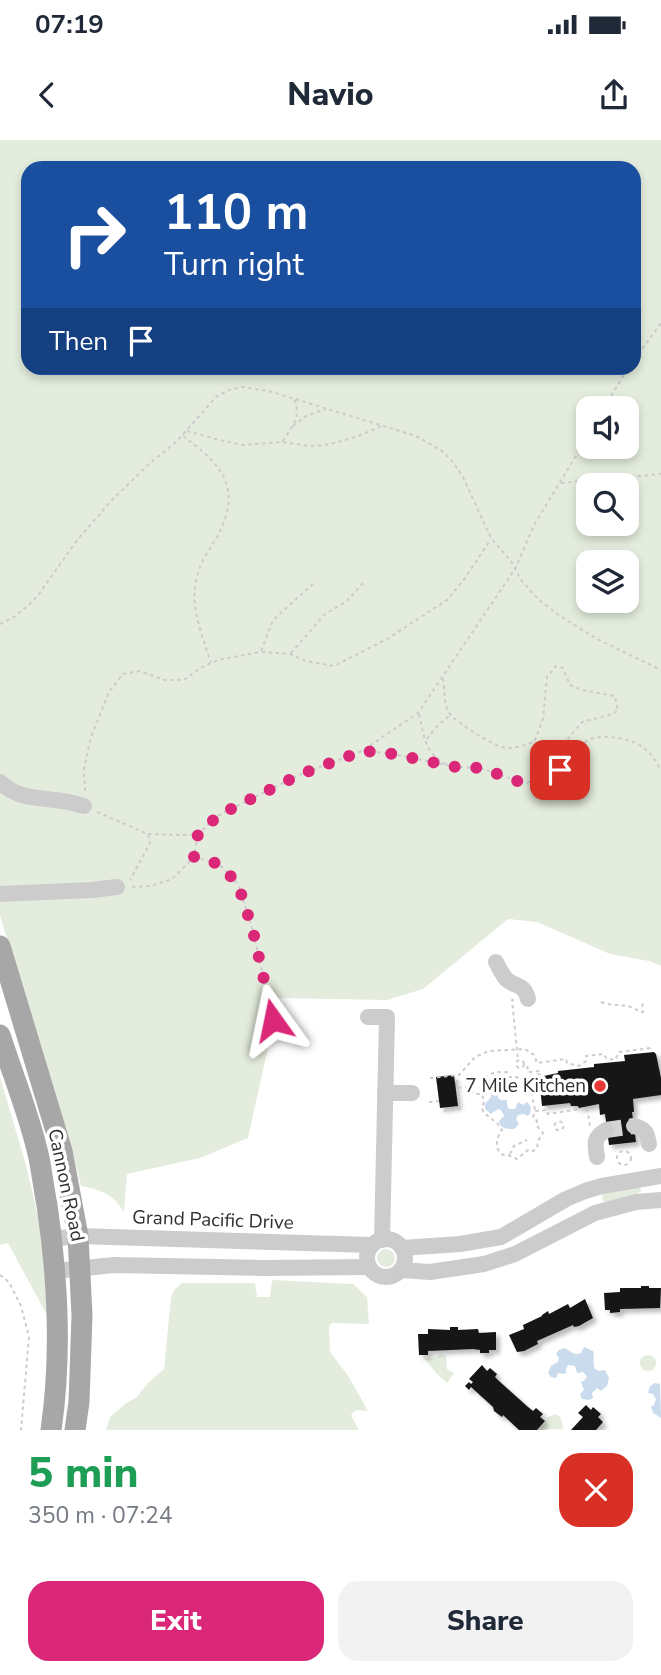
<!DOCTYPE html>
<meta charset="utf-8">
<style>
:root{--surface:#fff;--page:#f2f2f3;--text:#1f2937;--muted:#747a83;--accent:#db2777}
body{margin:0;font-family:"Nunito Sans",sans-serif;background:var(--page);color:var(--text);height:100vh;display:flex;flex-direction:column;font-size:26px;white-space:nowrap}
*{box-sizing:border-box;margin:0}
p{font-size:23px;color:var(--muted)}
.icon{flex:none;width:38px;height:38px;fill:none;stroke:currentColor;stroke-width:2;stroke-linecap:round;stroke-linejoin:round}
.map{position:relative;height:1290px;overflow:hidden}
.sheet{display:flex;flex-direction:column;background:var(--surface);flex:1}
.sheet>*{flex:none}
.top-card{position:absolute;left:21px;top:21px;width:620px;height:214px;border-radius:21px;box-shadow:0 4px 10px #0003;background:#1a4fa0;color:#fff;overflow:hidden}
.tools{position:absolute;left:576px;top:256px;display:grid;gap:14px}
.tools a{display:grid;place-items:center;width:63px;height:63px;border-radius:14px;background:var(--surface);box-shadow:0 4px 10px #0003;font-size:35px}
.pin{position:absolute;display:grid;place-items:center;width:60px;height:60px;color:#fff;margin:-30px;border-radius:14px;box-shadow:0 4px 10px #0006}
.me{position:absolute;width:77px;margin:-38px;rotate:348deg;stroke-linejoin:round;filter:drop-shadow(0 0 5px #0008)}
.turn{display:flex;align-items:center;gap:24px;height:147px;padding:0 28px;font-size:32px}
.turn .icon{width:91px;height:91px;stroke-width:2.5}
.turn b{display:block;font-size:49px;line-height:60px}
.then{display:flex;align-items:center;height:66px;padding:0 28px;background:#0003;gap:14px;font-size:26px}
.round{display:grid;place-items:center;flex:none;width:74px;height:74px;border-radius:21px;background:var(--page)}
.overview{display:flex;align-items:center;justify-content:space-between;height:119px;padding:0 28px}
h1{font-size:42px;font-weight:800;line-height:52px;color:#1e9e55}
.button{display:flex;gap:14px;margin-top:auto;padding:14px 28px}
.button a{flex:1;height:80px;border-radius:21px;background:var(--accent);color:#fff;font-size:28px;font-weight:800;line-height:80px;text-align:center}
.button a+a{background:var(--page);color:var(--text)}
.status{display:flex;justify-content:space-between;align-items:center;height:49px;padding:0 35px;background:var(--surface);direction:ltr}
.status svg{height:19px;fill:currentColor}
header{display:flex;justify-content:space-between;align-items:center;height:91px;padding:0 28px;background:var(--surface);font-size:32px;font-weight:800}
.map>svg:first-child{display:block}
</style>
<div class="status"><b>07:19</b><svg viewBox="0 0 49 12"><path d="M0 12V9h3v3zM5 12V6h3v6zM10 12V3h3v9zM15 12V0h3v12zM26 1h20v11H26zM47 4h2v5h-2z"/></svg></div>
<header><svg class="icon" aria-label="back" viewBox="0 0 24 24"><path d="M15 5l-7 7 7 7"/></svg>Navio<svg class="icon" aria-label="share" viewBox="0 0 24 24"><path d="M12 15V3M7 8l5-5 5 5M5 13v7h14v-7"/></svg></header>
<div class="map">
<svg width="661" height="1290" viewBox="0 0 661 1290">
<defs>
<filter id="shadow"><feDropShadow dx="4" dy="4" stdDeviation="2" flood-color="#0004"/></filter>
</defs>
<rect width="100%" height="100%" fill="#fff"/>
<!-- green -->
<g fill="#e4eddd" fill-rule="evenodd">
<path d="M0,0H661V826L649,821L610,814L537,782L508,779L423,849L387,860L279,858L248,998L200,1018L127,1034L124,1072C113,1054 101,1050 81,1046L69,998L0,776ZM28,28H634V228H28ZM588,268H626V306H588ZM588,345H626V383H588ZM588,422H626V460H588Z"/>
<path d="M0,937L26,1025L40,1085L48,1177L8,1103L0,1105Z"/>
<path d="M640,1047L641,1051L636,1055L607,1062H604L602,1058L603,1054L608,1052Z"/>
<circle cx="386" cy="1118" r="9"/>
<path d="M272,1140L353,1144L367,1157L369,1184L332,1183L329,1187L330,1212L349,1237L368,1271L356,1270L351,1275L359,1290H106L110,1277L125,1264L137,1257L147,1244L164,1229L171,1158L174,1150L182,1143H255L257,1157H270Z"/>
<path d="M441,1214L446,1216L447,1229L454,1233L447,1243L436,1233L424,1218H433Z"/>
<circle cx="648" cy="1223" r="8"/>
<path d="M556,1274L561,1278L563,1289L539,1290L548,1277Z"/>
</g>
<!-- water -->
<g fill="#c9dbec">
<path d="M497,936L508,940L505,944L506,949L501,951L498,954V958L501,960H507V965L509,969H515L518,962L523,965L527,962L531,967L530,974L527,976L524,974L518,975L516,979L519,984L514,989C507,989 500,989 499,981L504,976L501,970L498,969L491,974L485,969V964L491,957V954L488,950L484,949C485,941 490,938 497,936Z"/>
<path d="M584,1207L593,1211C595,1217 592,1223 595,1229L599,1231L605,1230L609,1238L607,1246L601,1251L597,1248L592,1253L593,1258L589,1260L582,1259L580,1254L584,1250L581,1242L585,1240L587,1236L583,1232L577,1233L575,1226L568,1225L566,1229V1233L564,1234L558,1233L556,1238L551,1237L548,1233L551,1226L558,1222L559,1218L556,1214L559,1210L565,1208C571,1211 573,1216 581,1213Z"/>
<path d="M655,1243L660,1244L661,1278L653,1273L651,1267L654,1265L656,1259L653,1254L648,1253L650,1246Z"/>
</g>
<!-- building -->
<g fill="#161616" filter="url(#shadow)">
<path d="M654,912L656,914L661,938V955L633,959L634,972H632L636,1002L609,1005L605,974L600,975L599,964L579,968L578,966H571L570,963L542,966L539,937L558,933V931L594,927V924L625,921L624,915Z"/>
<path d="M454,935L458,966L440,968L436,937Z"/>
<path d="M641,1146H649V1148H661L660,1168L620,1169V1172L610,1173V1170H605L604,1153L620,1152V1148H641Z"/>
<path d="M585,1159L593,1178L579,1186L574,1187L573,1185L537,1201L538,1204L524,1211L517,1212L509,1195L524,1189L523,1185L542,1176V1175L548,1171L549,1174L568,1164L570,1168Z"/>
<path d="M450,1187H458V1190L478,1189L479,1193L496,1192V1210H489V1213H480V1210L473,1209L428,1211V1215H419L418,1194H428V1189L450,1190Z"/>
<path d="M482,1225L487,1231L490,1228L497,1234L495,1237L499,1241L528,1267L533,1271L536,1268L543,1274L540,1277L545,1281L537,1290H519L503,1275L502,1277L494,1271L493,1267L471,1247L469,1250L465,1246L469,1242L471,1244L473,1242L469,1239Z"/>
<path d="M586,1265L591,1270L593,1267L601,1274L598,1277L603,1282L596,1290H571L583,1277L578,1273Z"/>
</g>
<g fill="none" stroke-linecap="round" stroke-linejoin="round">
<!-- minor-tunnel -->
<path stroke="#d5d5d5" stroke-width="16" stroke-dasharray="16 8" stroke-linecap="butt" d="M606,990L634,986"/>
<!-- path -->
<g stroke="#ccc" stroke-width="2" stroke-dasharray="3.5 3.5" stroke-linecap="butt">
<path d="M634,220L661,183"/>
<path d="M604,268L628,228"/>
<path d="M293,286L306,276L326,269"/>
<path d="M187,291L216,299L242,305L282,302C292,287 302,277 294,259"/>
<path d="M183,296C221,324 243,347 218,395C211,407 202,420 198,433C188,464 202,494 211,523"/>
<path d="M283,302C292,303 302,306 311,306C337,305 359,296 382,286"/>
<path d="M561,343L661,334"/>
<path d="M0,484L14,477L28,466L39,454L78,399L112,360L150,323L176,302L217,256L229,250L242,247L269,251L416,296L442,311L452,321L462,335L491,398L511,421L521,440L538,459L557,474L597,499L661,530"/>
<path d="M261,511L273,480L313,444"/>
<path d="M291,513L325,474L346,462L364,442"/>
<path d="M419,574C425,599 424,612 447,625"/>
<path d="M427,599L435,588L449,576"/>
<path d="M363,611L388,613L456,627L481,628L523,643L536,641L547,635L562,606L582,582L609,575L618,571L615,556L582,550L570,545L563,528L556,526L547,537L543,579L534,602C524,605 512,610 502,607C493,605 457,583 451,575C443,567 445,549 443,538"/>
<path d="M548,634C561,629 569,622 578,610C580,607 582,604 585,602C598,592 632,598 644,608C652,614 656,622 661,630"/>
<path d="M85,651L84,628L91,597L109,552L123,534L139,531L165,540H184L200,528L218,520L260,512L290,514L306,521L334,526L387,499L447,460L465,438L491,399"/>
<path d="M97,672L148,694L150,703L130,740"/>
<path d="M148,694L181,695L198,694L219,675L299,635L362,611L418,573L515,429L534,385L588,296"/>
<path d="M194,717L219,724L238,744L253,791L273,880"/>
<path d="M132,747L151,746L172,739L194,717L198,694"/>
<path d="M514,860H512L518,920"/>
<path d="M601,862C616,868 625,861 640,872H643L642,860"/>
<circle cx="520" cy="924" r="4"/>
<path d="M430,938L459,935L475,917L489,911L525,909L534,915L537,923L566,919L567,923L579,926L586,921V916L604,914L606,918L615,920L619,912L651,908"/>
<path d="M527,941L528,936L540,934V931L528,932L527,923"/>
<path d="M458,948L467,947L475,954H482L484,962L482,969L484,973L497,983L502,990C496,998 494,1009 503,1015H508L517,1019L528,1010L533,1011L537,1008L538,1001L543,993L537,986V981L533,977L535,971L547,970L548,974L587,968L590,986"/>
<path d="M482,952C483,935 491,931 507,932L509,937H516L533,944L531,950L535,970"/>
<path d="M429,962L439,961"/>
<path d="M444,971L460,969L457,940"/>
<circle cx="559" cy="986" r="4.5"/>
<circle cx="624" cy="1018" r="7"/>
<path d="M510,1014L514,1006L527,1000"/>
<path d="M0,1135L9,1142L21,1166L29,1197L21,1290"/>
</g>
<!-- minor -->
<g stroke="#ccc" stroke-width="16">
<path d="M0,642C19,660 38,657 62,661C69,662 77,664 84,666"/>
<path d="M0,754L92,750L117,747"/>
<path d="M496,822C499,828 502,834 506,839C516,848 524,843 528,859"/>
<path d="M368,877H387L382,1100"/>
<path d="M385,953H412"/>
<path d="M634,986C646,989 647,993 649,1004"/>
<path d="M597,1017C595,1003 593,998 606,990"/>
<circle cx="386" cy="1118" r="19"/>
<path d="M52,1099L78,1096L372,1105"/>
<path d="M402,1108L460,1104L501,1097L566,1059L585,1051L602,1046L661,1036"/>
<path d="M401,1130L430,1132L484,1124L515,1114L595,1073L636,1062L661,1060"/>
<path d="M55,1131L114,1125L263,1128L369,1127"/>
</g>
<!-- major -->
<g stroke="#a7a7a7" stroke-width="21">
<path d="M0,806L62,1011L78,1096L82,1175L79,1262L75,1290"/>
<path d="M0,895C13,936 30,976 39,1018C42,1033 44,1050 47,1065C58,1140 62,1215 51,1290"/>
</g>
</g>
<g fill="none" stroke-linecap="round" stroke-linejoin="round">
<!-- route -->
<path stroke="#db2777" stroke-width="12" stroke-dasharray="0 21.6" d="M273,880L253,791L238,744L219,724L194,717L198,694L219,675L299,635L362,611L388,613L456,627L481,628L523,643L536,641L560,630"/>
</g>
<!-- markers -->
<circle fill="#e63732" stroke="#fff" stroke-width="2.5" cx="600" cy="946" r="7"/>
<g text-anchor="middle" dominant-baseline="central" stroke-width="7" stroke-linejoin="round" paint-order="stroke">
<!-- poi labels -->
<g font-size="19" fill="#2f2f2f" stroke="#fff" text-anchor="end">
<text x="586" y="946">7 Mile Kitchen</text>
</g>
<!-- street labels -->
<g font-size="19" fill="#2f2f2f" stroke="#fff">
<text transform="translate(66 1045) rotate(78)">Cannon Road</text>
<text transform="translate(213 1080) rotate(2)">Grand Pacific Drive</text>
</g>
</g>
</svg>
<div class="tools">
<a><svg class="icon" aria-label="sound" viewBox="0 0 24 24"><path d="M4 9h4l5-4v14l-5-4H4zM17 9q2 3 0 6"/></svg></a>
<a><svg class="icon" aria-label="search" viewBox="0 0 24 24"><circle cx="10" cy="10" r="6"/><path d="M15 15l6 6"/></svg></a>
<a><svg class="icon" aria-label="layers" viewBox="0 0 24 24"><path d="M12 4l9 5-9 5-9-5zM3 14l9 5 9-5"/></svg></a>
</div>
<div class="pin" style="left:560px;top:630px;background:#d93025"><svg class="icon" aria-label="arrive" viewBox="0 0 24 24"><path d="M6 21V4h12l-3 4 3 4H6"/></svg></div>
<svg class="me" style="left:273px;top:880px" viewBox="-20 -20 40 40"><path d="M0-17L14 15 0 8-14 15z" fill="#db2777" stroke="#fff" stroke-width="4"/></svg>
<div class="top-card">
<div class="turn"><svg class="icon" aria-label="right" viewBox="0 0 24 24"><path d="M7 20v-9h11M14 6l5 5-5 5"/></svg><div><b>110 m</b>Turn right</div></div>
<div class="then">Then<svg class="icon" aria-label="arrive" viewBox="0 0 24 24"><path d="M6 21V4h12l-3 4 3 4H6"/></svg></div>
</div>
</div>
<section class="sheet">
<div class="overview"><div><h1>5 min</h1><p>350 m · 07:24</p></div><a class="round" style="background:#d93025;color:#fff"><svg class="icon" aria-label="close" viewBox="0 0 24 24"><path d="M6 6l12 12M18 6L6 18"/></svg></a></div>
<div class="button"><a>Exit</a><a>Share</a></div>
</section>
